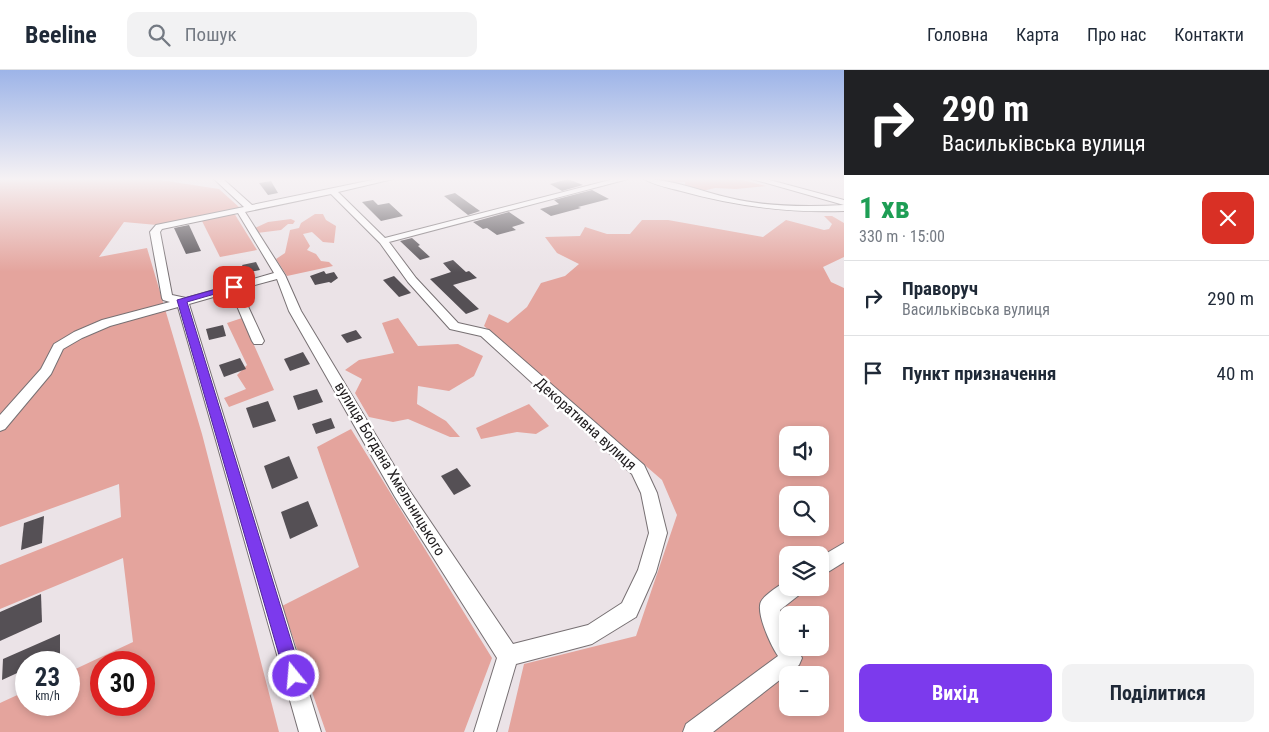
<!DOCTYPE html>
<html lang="uk">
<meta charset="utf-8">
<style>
:root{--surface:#fff;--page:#f2f2f3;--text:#1f2937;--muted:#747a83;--line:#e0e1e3;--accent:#7c3aed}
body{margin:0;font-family:"Roboto Condensed",sans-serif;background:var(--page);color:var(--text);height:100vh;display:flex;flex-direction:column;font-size:19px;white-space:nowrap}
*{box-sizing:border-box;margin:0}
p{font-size:16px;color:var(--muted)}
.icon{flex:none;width:28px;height:28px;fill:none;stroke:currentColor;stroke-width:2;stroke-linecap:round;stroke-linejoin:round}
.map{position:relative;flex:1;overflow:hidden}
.sheet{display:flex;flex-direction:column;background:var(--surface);width:425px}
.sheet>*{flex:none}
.hud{background:#202124;color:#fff;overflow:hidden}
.tools{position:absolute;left:779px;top:356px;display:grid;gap:10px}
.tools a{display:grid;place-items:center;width:50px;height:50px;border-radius:10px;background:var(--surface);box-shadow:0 2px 8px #0003;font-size:25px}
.speed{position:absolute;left:15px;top:581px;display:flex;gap:10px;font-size:25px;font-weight:700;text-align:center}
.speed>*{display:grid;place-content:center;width:65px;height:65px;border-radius:50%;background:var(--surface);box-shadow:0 2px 8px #0003;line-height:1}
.speed small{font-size:12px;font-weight:400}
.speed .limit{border:8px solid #d22;background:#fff;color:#111}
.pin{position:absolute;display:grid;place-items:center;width:42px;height:42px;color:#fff;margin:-21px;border-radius:10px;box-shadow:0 2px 8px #0006}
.me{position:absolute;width:55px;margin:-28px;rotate:343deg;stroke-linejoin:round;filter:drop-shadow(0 0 4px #0008)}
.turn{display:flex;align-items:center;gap:18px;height:105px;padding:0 15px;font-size:22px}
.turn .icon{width:65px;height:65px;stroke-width:2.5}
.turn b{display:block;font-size:35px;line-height:42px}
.round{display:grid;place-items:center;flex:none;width:52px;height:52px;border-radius:10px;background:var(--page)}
.overview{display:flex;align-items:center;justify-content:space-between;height:85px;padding:0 15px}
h1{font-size:30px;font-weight:700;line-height:38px;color:#1e9e55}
.button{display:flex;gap:10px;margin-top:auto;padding:10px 15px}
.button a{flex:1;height:58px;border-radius:10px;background:var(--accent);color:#fff;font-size:20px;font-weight:700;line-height:58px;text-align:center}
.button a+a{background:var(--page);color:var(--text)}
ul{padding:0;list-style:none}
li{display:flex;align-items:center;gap:15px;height:75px;padding:0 15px;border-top:1px solid var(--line)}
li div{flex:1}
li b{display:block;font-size:19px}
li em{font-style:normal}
header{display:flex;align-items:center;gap:30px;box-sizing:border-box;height:70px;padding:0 25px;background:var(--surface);border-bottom:1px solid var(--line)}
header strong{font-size:24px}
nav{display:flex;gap:28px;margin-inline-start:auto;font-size:18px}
.search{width:350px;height:45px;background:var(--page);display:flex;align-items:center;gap:12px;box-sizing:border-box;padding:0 18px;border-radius:10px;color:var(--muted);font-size:19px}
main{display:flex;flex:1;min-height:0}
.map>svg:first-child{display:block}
</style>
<header>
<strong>Beeline</strong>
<div class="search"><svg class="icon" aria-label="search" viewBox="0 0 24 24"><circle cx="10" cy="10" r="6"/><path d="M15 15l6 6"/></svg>Пошук</div>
<nav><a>Головна</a><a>Карта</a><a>Про нас</a><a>Контакти</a></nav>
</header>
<main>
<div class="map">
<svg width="844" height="662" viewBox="0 0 844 662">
<rect width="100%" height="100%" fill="#ebe3e7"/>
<!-- forest -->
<g fill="#e4a49d" fill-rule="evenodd">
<path d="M0,109H154L219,119L240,138L157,155L124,152L99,187L147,178L202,364L279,662H0V633L26,621V635H69V602L133,572L123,488L0,539V495L121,447L119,414L0,457ZM101,592H144V635H101Z"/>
<path d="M656,109H739L766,116L736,119L715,118L702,121L685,117V112L666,113Z"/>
<path d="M234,143L257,180L220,187L201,149Z"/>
<path d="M315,144H323L326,150L336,156L334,173L323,172L312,162L303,164L310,176L307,180L316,184L321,191L329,192L333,196L287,206L276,189L285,183L290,160L299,158L301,153Z"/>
<path d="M824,146H832L844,153V187L823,197L831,212L844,218V662H508L524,594L636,566L677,445L662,410L484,256L489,244L508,253L527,237L541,213L565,206L579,194L557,183L545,167L580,166L585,157L607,164H630L642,150H668L763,167L786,150L824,160L829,159L832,154ZM788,365H820V398H788ZM788,425H820V458H788ZM788,485H820V518H788ZM788,545H820V578H788ZM788,605H820V638H788Z"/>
<path d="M291,149L295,151L293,154H288L281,160L257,163L255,158L268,152Z"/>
<path d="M242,248L274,320L229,337L224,328L246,319L237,305L247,295L227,253Z"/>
<path d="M398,248L418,276L458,274L483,286L474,306L449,321L418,316L417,334L446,351L460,367H450L408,349L393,352L369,347L355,323L362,309L345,300L359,290L394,283L382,253Z"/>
<path d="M529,334L549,356L536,364L517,362L481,369L476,358Z"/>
<path d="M351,359L492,588L464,662H326L282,536L359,497L317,377Z"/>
</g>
<!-- building -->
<g fill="#555055">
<path d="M568,109L583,115L562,121L550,114Z"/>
<path d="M271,111L278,123L268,125L259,113Z"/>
<path d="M592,120L609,129L578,137L581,138L551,146L540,139L559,134L554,130Z"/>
<path d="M455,123L480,141L468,145L444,126Z"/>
<path d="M373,130L378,135L389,133L403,146L381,151L362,132Z"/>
<path d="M509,142L525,153L512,157L516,160L497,165L487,158L483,159L473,152Z"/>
<path d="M189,155L201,181L186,184L174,158Z"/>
<path d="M412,168L420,175L418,176L430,187L420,190L400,171Z"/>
<path d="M453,190L466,202L469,201L477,208L453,215L479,239L466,244L430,209L451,202L443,193Z"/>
<path d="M256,192L260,200L246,203L242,195Z"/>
<path d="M324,201L326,204L334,202L338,208L331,213L329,212L315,215L310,206Z"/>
<path d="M394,206L411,223L399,227L383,210Z"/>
<path d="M223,255L226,266L209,270L206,259Z"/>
<path d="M356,260L362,268L347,273L341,265Z"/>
<path d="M303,282L310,294L290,301L284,289Z"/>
<path d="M240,288L246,299L224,307L219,295Z"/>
<path d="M317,319L323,332L298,340L293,326Z"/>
<path d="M268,331L276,351L253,358L246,338Z"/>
<path d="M331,348L335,358L316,364L312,354Z"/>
<path d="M289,386L298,408L272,419L264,396Z"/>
<path d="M457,398L471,416L454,425L441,406Z"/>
<path d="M308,431L318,456L290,469L281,442Z"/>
<path d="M44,446L42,473L21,480L24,453Z"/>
<path d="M41,524L42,552L0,571V542Z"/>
<path d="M60,564V584L41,592H26V599L2,610L3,589Z"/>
</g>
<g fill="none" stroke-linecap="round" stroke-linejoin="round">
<!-- minor casing -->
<g stroke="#777073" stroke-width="2">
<g id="minor">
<path d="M214,109H223L252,135L377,109H393L338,122L385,168L614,109H628L389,172L416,208L458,253L489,260L644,395L657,423L667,463L656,502L636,547L592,574L516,594L496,662H474L497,588L395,427L289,241L277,209L240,219L264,271L262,274H254L252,271L231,222L189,234L321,662H299L178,237L110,256L82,268L63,279L51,304L5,359L0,361V345L41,299L54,274L74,262L102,250L170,232L163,230L162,228L150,162L156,155L244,137ZM331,124L380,173L408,212L450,259L481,266L632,404L641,423L649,463L638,500L622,533L588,555L513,574L407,417L301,241L285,205L245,142ZM238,143L274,203L186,228L172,225L160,162L162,159Z"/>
<path d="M644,109C673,109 702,122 730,128C767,137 806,137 844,135L752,109H766L844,130V141C787,143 735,136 681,121C669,118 654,115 644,109Z"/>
<path d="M844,473V492L820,507V487Z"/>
<path d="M788,510V518H801L799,525L780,540L788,565V578H797L802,588L799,595L713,662H683L686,654L778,586C771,576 754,540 762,530C767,523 780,515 788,510Z"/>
</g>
</g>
<!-- minor -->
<use href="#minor" fill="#fff" fill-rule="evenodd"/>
</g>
<!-- sky -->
<linearGradient id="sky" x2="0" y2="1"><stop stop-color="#9db4e8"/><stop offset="0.54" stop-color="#f6f2f4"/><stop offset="1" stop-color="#f6f2f4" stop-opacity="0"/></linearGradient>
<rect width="844" height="202" fill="url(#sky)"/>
<!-- route -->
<path fill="#7c3aed" stroke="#51269a" d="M231,215L239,217L187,232L302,606L300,612L294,615L287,612L285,606L177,230Z"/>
<g text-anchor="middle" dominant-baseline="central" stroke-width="5" stroke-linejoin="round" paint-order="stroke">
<!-- street labels -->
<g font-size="15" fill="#1f1c1e" stroke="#fff">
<text transform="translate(586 354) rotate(42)">Декоративна вулиця</text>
<text transform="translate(390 399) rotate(59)">вулиця Богдана Хмельницького</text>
</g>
</g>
</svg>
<div class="tools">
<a><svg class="icon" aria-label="sound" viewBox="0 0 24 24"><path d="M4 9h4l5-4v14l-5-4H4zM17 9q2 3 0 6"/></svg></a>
<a><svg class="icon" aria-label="search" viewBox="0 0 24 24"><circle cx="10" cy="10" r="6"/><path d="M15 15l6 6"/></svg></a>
<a><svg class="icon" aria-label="layers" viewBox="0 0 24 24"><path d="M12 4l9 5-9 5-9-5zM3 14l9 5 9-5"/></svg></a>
<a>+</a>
<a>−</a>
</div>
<div class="speed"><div>23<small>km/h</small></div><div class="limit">30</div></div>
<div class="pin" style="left:234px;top:217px;background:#d93025"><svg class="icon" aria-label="arrive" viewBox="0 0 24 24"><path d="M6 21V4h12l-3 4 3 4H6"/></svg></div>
<svg class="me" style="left:294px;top:606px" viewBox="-20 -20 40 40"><circle r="17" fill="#7c3aed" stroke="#fff" stroke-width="3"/><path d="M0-11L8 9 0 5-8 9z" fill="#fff"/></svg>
</div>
<section class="sheet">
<div class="hud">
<div class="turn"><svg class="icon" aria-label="right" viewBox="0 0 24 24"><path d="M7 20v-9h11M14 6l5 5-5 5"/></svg><div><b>290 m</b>Васильківська вулиця</div></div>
</div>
<div class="overview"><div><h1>1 хв</h1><p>330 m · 15:00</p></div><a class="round" style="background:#d93025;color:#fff"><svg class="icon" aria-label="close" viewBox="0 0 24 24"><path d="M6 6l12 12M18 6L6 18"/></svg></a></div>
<ul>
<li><svg class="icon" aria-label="right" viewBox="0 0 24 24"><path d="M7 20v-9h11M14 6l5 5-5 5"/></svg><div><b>Праворуч</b><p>Васильківська вулиця</p></div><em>290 m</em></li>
<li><svg class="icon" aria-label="arrive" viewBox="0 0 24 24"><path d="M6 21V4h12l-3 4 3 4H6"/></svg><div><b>Пункт призначення</b></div><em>40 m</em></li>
</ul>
<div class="button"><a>Вихід</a><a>Поділитися</a></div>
</section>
</main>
